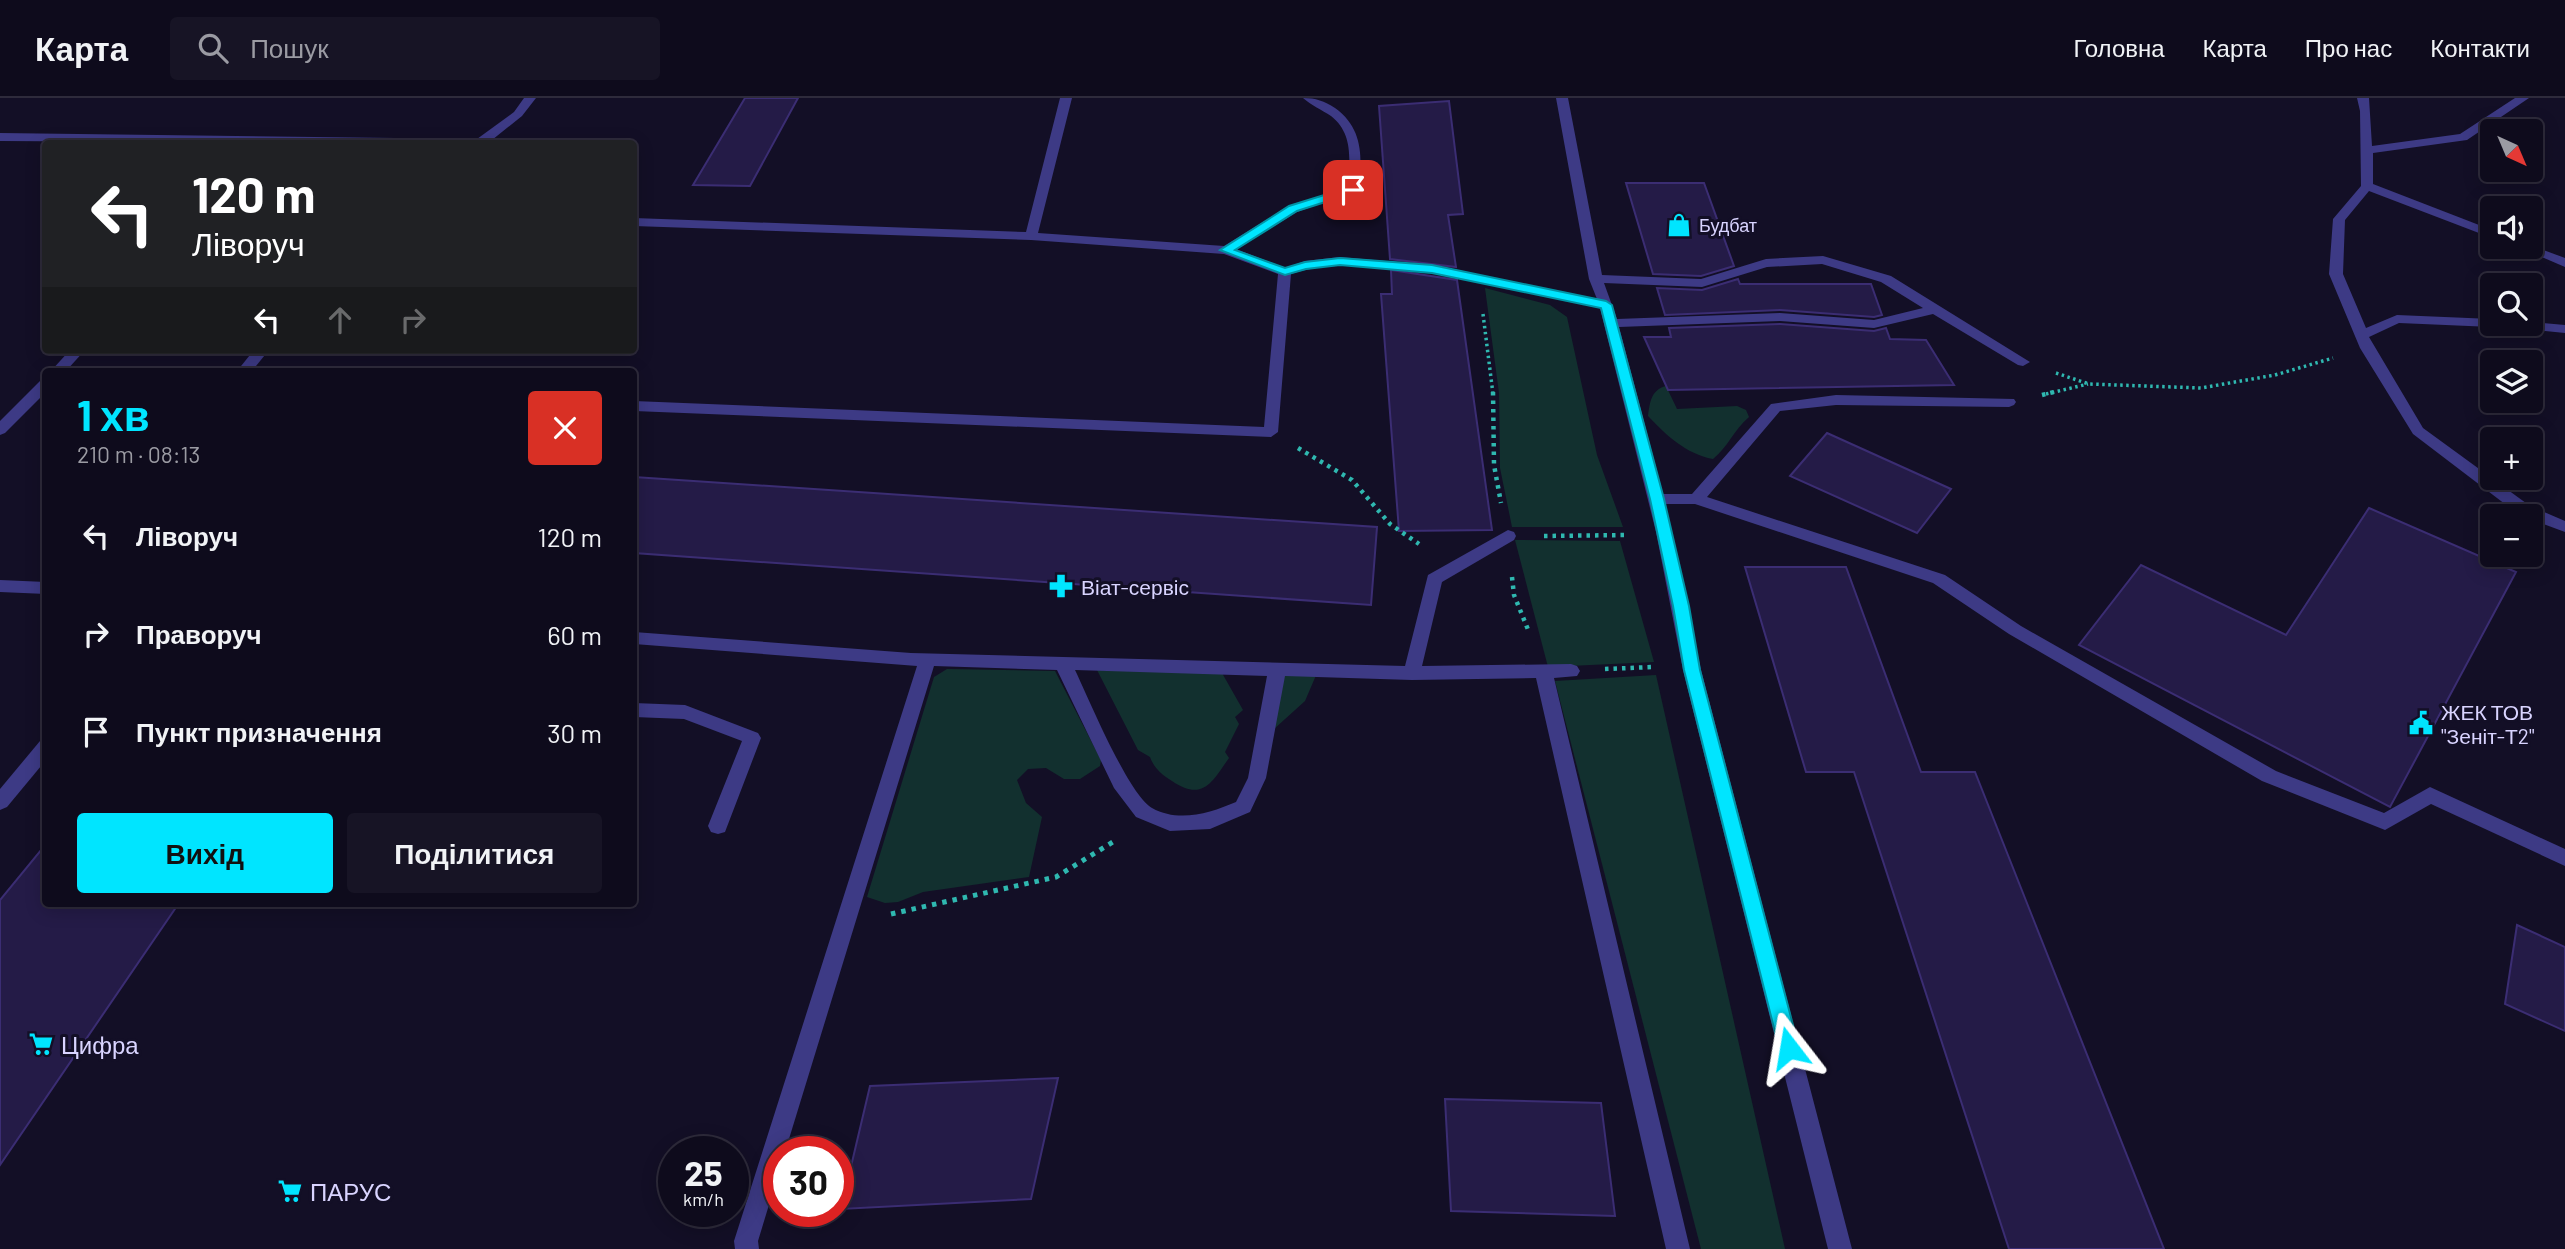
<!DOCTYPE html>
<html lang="uk">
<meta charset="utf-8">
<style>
:root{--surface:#0e0b1c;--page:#171425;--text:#f1f3f6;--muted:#9b9ba3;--line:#2e2b3b;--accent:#00e5ff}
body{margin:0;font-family:Barlow,sans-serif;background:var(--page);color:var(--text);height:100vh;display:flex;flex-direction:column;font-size:26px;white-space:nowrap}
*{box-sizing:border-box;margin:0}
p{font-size:23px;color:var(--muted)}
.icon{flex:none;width:38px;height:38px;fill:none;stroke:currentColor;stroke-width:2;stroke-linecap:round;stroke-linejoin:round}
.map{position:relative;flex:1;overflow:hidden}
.drawer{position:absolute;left:42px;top:270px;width:595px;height:539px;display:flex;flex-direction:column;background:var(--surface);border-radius:7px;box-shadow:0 4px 18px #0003,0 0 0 2px var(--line)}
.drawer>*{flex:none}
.guide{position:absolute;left:42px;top:42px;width:595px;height:214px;border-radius:7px;box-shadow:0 4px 18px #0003,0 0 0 2px var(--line);background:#202124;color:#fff;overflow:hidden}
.needle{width:46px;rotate:136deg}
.tools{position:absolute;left:2480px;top:21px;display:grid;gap:14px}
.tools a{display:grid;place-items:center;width:63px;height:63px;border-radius:7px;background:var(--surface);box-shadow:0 4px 18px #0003,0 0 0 2px var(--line);font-size:35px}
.speed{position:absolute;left:658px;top:1038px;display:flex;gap:14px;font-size:35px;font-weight:700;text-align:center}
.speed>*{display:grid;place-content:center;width:91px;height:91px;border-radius:50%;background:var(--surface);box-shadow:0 4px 18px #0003,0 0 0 2px var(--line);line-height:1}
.speed small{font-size:18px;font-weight:400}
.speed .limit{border:10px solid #d22;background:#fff;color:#111}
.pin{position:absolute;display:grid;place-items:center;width:60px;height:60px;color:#fff;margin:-30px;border-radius:14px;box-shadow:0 4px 10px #0006}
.me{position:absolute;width:77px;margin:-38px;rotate:346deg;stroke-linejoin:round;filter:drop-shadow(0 0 5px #0008)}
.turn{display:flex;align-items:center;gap:24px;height:147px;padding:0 35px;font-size:32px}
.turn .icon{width:91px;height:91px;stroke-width:2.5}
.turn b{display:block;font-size:49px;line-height:60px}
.lanes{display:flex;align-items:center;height:66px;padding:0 35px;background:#0003;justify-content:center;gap:35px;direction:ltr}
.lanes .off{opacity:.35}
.round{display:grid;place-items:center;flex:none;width:74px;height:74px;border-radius:7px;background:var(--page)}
.summary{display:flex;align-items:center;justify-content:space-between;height:119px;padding:0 35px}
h1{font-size:42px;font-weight:700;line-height:52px;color:var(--accent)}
.button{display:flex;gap:14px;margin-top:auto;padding:14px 35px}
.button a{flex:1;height:80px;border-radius:7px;background:var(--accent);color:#111;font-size:28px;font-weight:700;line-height:80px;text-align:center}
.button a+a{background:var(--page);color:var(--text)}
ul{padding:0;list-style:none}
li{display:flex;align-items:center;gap:21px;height:98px;padding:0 35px}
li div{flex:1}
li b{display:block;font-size:26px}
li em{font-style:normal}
header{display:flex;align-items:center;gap:42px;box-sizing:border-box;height:98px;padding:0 35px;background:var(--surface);border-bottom:2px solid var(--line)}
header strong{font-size:33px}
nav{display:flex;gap:38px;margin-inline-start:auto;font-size:24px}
.search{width:490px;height:63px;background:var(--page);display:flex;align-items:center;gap:18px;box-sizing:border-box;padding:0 24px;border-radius:7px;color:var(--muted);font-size:26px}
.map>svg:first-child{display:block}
</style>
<header>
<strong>Карта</strong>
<div class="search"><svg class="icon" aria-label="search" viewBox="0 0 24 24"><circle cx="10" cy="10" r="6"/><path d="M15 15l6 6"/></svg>Пошук</div>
<nav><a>Головна</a><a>Карта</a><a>Про нас</a><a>Контакти</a></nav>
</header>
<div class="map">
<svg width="2565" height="1151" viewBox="0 0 2565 1151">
<rect width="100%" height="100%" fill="#130f26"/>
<!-- green -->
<g fill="#12302f">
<path d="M1485,190L1550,207L1567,219L1597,357L1623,429H1512L1500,370L1499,295Z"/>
<path d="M1666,288L1677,311L1737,308L1746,312L1749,319C1733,333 1728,349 1713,361C1686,356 1666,337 1648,318C1650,304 1651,292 1666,288Z"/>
<path d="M1515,442L1620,443L1654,564L1548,569Z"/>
<path d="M947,571L1055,573L1101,662L1100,668L1080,681H1064L1046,670L1028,671L1017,682L1026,705L1042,719L1029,779L923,794L898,804L885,805L867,799L934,579Z"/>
<path d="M1097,572L1222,575L1243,612L1235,619L1239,626L1225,654L1229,660C1212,684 1203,704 1172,683C1162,677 1154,670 1150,659L1138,652Z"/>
<path d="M1281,574L1317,575L1305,603L1274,631Z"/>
<path d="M1656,577L1785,1151H1701L1555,583Z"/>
</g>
<!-- building -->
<g fill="#241b47" stroke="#3b2d73" stroke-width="2">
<path d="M745,0H798L750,88L693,87Z"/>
<path d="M1449,3L1463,116L1448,117L1456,169L1390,161L1379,8Z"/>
<path d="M1626,85H1704L1734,168L1701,178L1653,176Z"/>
<path d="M1391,172L1457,182L1492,432L1399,433L1381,196H1392Z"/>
<path d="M1738,181L1740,186H1871L1882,217L1874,219L1780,212L1665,217L1657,190L1702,192Z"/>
<path d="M1780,226L1874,233L1886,230L1890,241L1926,242L1954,287L1668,292L1644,239H1671L1669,230Z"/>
<path d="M1827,335L1951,391L1917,435L1790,378Z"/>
<path d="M634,379L1377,429L1371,507L634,455Z"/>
<path d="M2369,410L2516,474L2390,709L2079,547L2141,467L2286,537Z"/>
<path d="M1745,469H1846L1921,674H1975L2164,1151H2009L1854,674H1806Z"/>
<path d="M46,746V805H179L0,1067V802Z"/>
<path d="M2517,827L2565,849V933L2505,906Z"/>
<path d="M1058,980L1031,1101L841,1111L870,988Z"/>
<path d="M1445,1001L1601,1005L1615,1118L1451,1113Z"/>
</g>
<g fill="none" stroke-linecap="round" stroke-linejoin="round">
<!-- path-far2 -->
<g stroke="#2fb8b0" stroke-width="3.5" stroke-dasharray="2.5 3.5" stroke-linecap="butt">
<path d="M1483,216L1493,296"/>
<path d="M2056,275L2089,286L2201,290L2275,277L2333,260"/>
<path d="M2046,296L2088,286"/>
</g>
<!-- path-far1 -->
<g stroke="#2fb8b0" stroke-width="4.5" stroke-dasharray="3.5 5" stroke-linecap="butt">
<path d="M1493,294L1494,367L1501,405"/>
<path d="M2042,297L2054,294"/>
<path d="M1298,350L1352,382L1390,426L1419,446"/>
<path d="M1544,438L1626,437"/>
<path d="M1512,479L1514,497L1529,534"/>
<path d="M1605,571L1652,569"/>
</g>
<!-- path -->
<path stroke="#2fb8b0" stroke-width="5" stroke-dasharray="4.5 6" stroke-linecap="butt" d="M891,816L1056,779L1116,742"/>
<!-- minor -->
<g fill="#3d3a85" fill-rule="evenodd">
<path d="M524,0H536L522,18L487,46L0,43V35L477,41L514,14Z"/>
<path d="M1060,0H1072L1038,135L1224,148L1289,108L1347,90C1350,64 1354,36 1331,18C1322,12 1311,7 1303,0C1316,0 1324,3 1335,10C1364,31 1362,60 1359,92L1297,114L1236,151L1285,170L1305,163L1340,159L1432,167L1597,201L1589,181L1556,0H1568L1602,177L1701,181L1766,161L1823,158L1891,178L2030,264L2023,268L2018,267L1933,216L1874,230L1780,223L1619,229L1663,396H1692L1771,306L1836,297L2014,301L2016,304L2014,307L2009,309L1836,307L1780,313L1707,399L1945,477L2021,528L2276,673L2384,715L2430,689L2565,751V768L2431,706L2385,732L2262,683L2009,536L1933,485L1695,406H1665L1701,572L1852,1151H1828L1683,572L1656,434L1600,210C1519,193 1368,149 1291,176L1278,334L1271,339L634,313V303L1264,329L1278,176L1224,156L1031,142L634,128V120L1026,134ZM1822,166L1881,184L1923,210L1874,222L1780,215L1617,221L1604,185L1702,189L1767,169Z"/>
<path d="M2357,0H2369L2372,48L2460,36L2515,0H2529L2467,42L2373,55V86L2492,132V140L2369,93L2345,122L2343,176L2366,230L2397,217L2492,221V226H2498L2492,229L2399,225L2369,239L2423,330L2530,408L2565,423V434L2530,421V418L2518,416L2413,336L2360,250L2329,176L2333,121L2361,88L2360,13Z"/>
<path d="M2530,147L2565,160V169L2518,149Z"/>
<path d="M2530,224L2565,227V235L2513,230L2506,226H2530Z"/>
<path d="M70,252H85L66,273H51Z"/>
<path d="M254,252H269L252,273H237Z"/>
<path d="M46,281V294L5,335L0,337V323L41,282Z"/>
<path d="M1508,432L1514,434L1516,438L1514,442L1442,484L1422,568L1571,566L1577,568L1580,573L1577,578L1554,580L1690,1151H1666L1536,580L1412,582L1285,578L1266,680L1250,714L1210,731L1170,733L1136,719L1114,690L1057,572L934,568L785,1054H779V1074L758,1143L759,1151H735L734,1143L917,568L634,546V534L911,555L1405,568L1428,477ZM1075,572L1267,578L1248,680L1236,704C1210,715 1179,725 1152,710C1128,696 1089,601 1075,572Z"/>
<path d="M0,482L46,484V496L0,494Z"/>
<path d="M634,605L685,607L758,635L761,640L725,734L718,736L711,734L708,728L742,643L684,621L634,619Z"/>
<path d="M46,641V662L7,709L0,712V691L40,643Z"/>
</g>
</g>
<!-- route -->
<path fill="#00e5ff" stroke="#0095a6" stroke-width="2" d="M1353,88L1357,89V94L1297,113L1235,152L1285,170L1305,164L1340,160L1432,167L1606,203L1612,207L1664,401L1689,508L1700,572L1799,950L1796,956L1789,959L1782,956L1779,950L1684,572L1673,508L1650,401L1601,210L1432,175L1340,167L1306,171L1285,177L1220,152L1289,108Z"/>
<!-- icons -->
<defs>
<g id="shop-bare" transform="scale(1.89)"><path d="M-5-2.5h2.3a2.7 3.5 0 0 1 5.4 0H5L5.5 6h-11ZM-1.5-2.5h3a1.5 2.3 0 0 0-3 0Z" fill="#00e5ff" stroke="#130f26" stroke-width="2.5" paint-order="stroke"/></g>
<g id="pharmacy-bare" transform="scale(1.89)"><path d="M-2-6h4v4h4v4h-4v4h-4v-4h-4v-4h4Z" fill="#00e5ff" stroke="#130f26" stroke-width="2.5" paint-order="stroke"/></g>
<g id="civic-bare" transform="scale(1.89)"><path d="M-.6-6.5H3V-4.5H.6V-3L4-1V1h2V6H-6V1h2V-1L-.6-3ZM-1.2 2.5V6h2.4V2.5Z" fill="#00e5ff" stroke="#130f26" stroke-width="2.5" paint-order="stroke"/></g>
<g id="supermarket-bare" transform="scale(1.89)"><path d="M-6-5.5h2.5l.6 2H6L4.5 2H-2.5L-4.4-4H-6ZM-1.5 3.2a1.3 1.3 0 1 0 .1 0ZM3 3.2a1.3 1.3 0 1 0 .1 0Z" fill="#00e5ff" stroke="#130f26" stroke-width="2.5" paint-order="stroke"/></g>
</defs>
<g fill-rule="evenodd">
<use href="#shop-bare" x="1679" y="127"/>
<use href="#pharmacy-bare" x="1061" y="488"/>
<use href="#civic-bare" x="2421" y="625"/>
<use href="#supermarket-bare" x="41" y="946"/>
<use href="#supermarket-bare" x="290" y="1093"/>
</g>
<g text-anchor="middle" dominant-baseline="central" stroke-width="6" stroke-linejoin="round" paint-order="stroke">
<!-- far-poi labels -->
<g font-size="18" fill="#d9d4ff" stroke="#130f26" text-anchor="start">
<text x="1699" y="127">Будбат</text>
</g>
<!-- poi labels -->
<g font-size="21" fill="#d9d4ff" stroke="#130f26" text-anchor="start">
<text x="1081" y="488">Віат-сервіс</text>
<text x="2441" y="613">ЖЕК ТОВ<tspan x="2441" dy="24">"Зеніт-Т2"</tspan></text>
</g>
<!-- near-poi labels -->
<g font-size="24" fill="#d9d4ff" stroke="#130f26" text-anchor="start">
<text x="61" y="946">Цифра</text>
<text x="310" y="1093">ПАРУС</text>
</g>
</g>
</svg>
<div class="tools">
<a><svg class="needle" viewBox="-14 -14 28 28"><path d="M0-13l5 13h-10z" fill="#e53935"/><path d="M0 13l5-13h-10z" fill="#9b9ba3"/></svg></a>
<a><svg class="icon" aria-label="sound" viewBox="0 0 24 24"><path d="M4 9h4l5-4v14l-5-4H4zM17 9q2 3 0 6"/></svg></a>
<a><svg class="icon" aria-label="search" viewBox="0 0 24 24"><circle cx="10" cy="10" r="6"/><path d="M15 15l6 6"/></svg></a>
<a><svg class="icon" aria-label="layers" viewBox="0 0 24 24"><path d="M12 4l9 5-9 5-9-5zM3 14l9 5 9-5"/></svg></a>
<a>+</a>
<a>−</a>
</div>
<div class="speed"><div>25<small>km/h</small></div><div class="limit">30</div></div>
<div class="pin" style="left:1353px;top:92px;background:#d93025"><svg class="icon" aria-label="arrive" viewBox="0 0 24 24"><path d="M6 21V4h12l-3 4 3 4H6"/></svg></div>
<svg class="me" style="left:1789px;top:950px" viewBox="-20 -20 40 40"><path d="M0-17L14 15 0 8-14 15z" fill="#00e5ff" stroke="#fff" stroke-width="4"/></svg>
<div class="guide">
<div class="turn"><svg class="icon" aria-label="left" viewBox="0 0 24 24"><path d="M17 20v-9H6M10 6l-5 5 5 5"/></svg><div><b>120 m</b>Ліворуч</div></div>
<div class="lanes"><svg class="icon" aria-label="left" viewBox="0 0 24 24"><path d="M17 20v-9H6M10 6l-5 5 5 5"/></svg><svg class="icon off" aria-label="ahead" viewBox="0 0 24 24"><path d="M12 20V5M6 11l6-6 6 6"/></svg><svg class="icon off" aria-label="right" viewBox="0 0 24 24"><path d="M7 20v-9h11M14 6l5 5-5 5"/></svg></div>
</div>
<section class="drawer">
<div class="summary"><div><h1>1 хв</h1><p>210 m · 08:13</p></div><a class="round" style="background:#d93025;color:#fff"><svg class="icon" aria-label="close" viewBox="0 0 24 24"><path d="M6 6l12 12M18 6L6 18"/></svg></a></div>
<ul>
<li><svg class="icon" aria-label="left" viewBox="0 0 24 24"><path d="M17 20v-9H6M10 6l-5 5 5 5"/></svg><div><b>Ліворуч</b></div><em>120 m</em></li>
<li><svg class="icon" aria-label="right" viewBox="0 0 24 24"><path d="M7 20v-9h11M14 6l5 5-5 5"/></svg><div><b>Праворуч</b></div><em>60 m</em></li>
<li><svg class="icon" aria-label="arrive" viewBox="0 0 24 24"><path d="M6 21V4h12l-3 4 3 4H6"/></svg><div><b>Пункт призначення</b></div><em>30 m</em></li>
</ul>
<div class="button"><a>Вихід</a><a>Поділитися</a></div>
</section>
</div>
